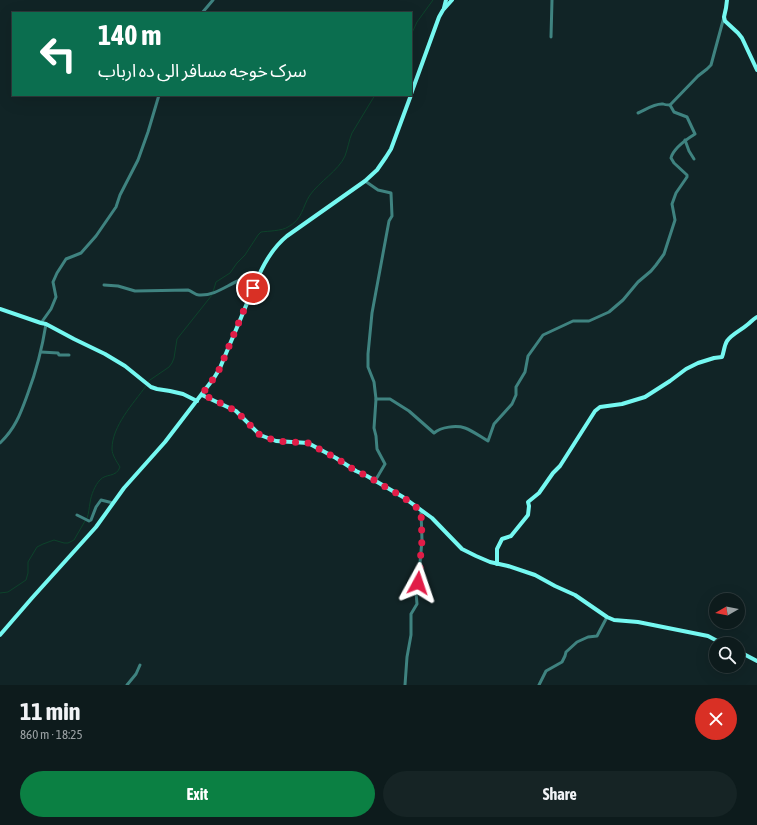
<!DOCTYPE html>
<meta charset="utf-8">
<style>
:root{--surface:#0d1b1c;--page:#162425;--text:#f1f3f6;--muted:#9aa1a3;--line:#2d393b;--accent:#0b8043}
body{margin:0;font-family:"Asap Condensed","Noto Sans Arabic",sans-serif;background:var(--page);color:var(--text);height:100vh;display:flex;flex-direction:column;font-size:15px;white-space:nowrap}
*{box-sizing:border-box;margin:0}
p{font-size:13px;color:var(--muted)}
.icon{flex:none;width:22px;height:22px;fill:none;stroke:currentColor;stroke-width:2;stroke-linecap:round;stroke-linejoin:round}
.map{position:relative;height:685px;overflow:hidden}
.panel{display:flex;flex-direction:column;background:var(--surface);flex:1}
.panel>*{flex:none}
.top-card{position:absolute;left:12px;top:12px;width:400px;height:84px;border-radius:0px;box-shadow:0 4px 16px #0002,0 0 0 1px var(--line);background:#0b6e4f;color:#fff;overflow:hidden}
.needle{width:26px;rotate:261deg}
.controls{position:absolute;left:709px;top:593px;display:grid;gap:8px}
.controls a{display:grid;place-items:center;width:36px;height:36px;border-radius:50%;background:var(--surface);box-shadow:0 4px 16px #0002,0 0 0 1px var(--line);font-size:20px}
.pin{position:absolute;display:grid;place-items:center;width:34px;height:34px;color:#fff;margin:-17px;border:2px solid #fff;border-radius:50%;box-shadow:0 1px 4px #0007}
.me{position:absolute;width:44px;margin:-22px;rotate:5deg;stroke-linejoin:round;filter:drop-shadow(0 0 3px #0008)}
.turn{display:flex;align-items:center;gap:14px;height:84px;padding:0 20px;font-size:18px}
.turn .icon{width:52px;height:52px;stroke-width:2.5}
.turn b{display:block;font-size:28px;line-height:34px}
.round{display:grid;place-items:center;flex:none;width:42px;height:42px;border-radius:21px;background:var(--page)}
.headline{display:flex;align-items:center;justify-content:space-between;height:68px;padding:0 20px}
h1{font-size:24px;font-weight:700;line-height:30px}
.action{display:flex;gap:8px;margin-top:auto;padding:8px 20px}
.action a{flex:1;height:46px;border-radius:24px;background:var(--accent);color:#fff;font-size:16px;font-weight:700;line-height:46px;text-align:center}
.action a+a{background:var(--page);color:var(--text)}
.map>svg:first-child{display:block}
</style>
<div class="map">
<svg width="757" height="685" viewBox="0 0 757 685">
<rect width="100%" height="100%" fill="#112426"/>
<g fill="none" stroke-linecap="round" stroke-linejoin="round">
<!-- stream -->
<g stroke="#0d432b" stroke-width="1">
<path d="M411,35L417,22L433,0"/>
<path d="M213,292L216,282L230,273L237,263L245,255L258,235L261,232C268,231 282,231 288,227C303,219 302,207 310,195C319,182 339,170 345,156C348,148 349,140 352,133L375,95"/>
<path d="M147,383L150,380L169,367L172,363L174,358L177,339L212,295"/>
<path d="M87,518C89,513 89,508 90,503C91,495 95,485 100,480C106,473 116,478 120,467C117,462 112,455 112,449C112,426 133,404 146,386"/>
<path d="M0,593L8,592L26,580L28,573V562L37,547L43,544L54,540L64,543H68L74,540L85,521"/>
</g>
<!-- street -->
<g stroke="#3f8380" stroke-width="3">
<path d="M202,13L213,0"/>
<path d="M551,37L552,0"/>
<path d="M638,113C645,110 655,103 663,104C665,105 667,105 670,105L698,76L707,69L711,65L724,17"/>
<path d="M685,140L689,151L694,159"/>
<path d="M365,181L378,190L391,193L392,216L389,221L372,313L368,354V367L374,382L376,399L374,428L376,436L377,449L385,464L375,481"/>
<path d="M104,285L118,286L135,291L188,290C192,291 195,295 199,295C215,296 227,285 240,280C246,278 253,277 259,275"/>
<path d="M41,323L51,309L56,297L53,282L57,273L66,259L81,253L96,236L116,207L120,195L138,160L148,132L159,95"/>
<path d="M41,352L58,353L59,355H69"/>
<path d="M376,399H390L409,411L434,433C441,427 456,425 465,428C473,431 481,437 488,441L494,424L512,404L516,395V387L525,372L528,356L543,335L573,321H589L609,312L623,300L638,282L651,271L656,265L664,254L675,220L672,204L676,193L687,177V175L674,163L671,158C673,149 687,139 695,134L687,117L674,112L670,105"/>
<path d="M0,443C16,428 21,412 28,393C37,369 42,349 46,324"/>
<path d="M77,515L89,521L91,520L96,507L101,500L113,503"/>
<path d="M127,685L136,674L140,665"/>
<path d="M405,685L407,657L411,635V614L417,604L416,592L420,575V563L422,540L421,511"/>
<path d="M539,685L546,671L562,662L565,656L566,652L577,642L588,637L597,636L607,617"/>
</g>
<!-- secondary -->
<g stroke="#75f8f1" stroke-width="4">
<path d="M727,0L726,8L724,17L725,21L738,33L742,38L757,70"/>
<path d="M444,8L446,0"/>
<path d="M411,94L439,17L443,10L452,0"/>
<path d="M0,309L41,323L46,324L74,339L105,354L125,366L151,387L157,389L170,391L183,394L197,401"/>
<path d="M202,395L236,411L260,435L276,441L308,443L336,458L356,471L367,476L403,497L432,518L462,549L476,556L490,562L508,566L535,575L555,586L575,595L607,617L614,620L638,622L708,636L723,644"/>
<path d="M497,564V549L502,539L511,536L528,515L529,506L528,502L539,493L553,473L560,466L595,411L600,407L622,404L645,397L670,381L686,369L698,363L714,358L722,357C724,352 724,346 727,341C732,334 740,331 747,325C751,322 753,319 757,317"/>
<path d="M0,635L32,598L96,527L124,488L165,442L214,378L220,368C228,348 237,328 245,308C256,282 265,254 287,236L365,181L377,170L386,157L391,149L411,95"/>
<path d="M738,651L757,661"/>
</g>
</g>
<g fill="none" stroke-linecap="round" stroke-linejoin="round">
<!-- route -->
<path stroke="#e11d48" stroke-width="7" stroke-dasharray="0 12.6" d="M253,288L220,368L214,378L202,394L236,411L260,435L276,441L308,443L336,458L356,471L367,476L403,497L421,511L422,540L420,563V575L418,583"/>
</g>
</svg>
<div class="controls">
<a><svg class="needle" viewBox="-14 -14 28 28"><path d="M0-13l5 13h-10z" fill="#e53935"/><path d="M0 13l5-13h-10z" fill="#9aa1a3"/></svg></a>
<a><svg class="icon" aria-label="search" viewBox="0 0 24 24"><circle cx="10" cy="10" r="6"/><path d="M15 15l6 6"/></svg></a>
</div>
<div class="pin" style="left:253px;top:288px;background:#d93025"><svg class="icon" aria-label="arrive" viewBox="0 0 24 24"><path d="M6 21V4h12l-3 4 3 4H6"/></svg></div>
<svg class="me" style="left:418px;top:583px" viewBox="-20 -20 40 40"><path d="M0-17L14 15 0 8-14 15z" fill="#e11d48" stroke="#fff" stroke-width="4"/></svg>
<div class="top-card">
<div class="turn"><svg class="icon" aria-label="left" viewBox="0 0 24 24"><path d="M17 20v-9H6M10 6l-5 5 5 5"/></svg><div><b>140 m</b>سرک خوجه مسافر الی ده ارباب</div></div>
</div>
</div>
<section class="panel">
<div class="headline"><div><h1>11 min</h1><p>860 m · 18:25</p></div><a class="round" style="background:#d93025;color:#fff"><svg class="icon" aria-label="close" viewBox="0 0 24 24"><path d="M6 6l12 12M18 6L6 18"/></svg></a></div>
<div class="action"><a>Exit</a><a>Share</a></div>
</section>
